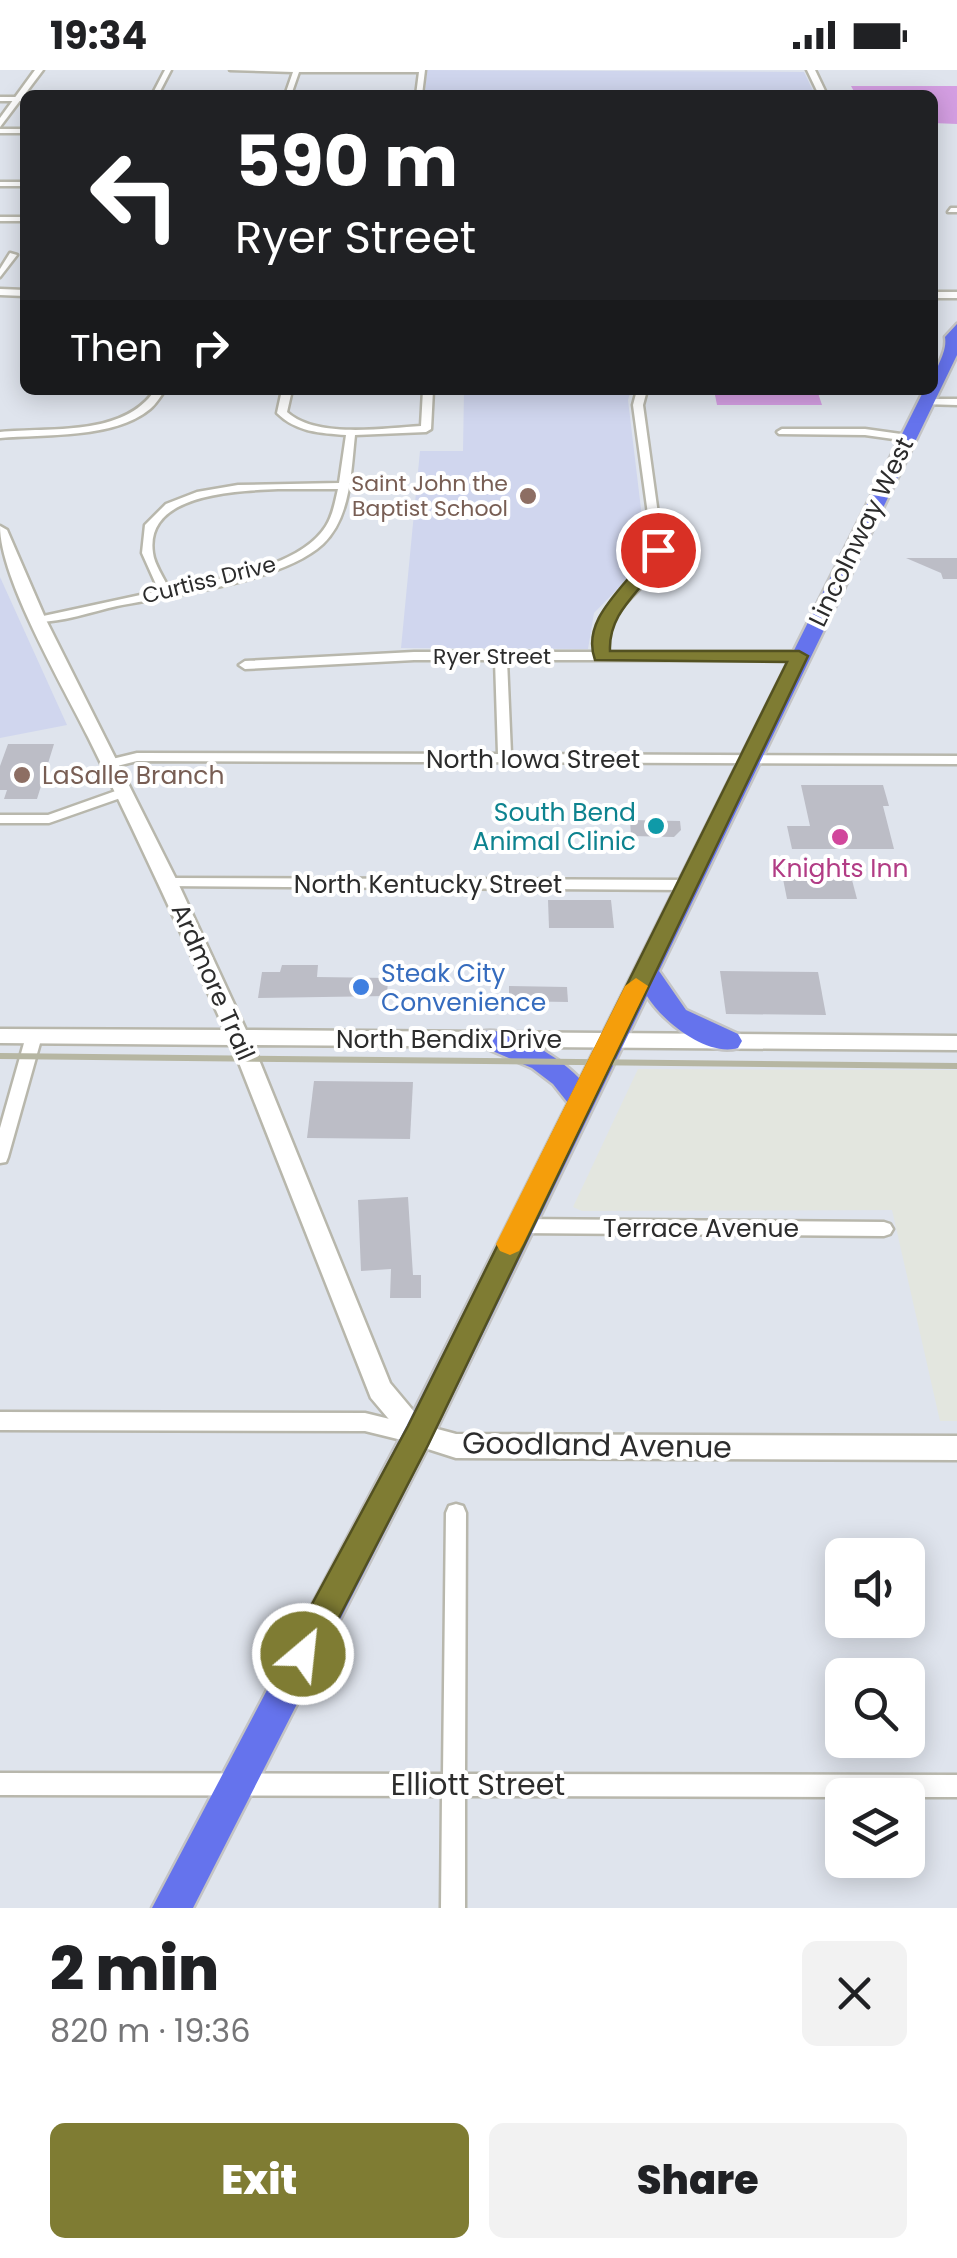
<!DOCTYPE html>
<meta charset="utf-8">
<style>
:root{--surface:#fff;--page:#f2f2f2;--text:#202124;--muted:#757577;--accent:#7f7c33}
body{margin:0;font-family:Poppins,sans-serif;background:var(--page);color:var(--text);height:100vh;display:flex;flex-direction:column;font-size:38px;white-space:nowrap}
*{box-sizing:border-box;margin:0}
p{font-size:32px;color:var(--muted)}
.icon{flex:none;width:55px;height:55px;fill:none;stroke:currentColor;stroke-width:2;stroke-linecap:round;stroke-linejoin:round}
.map{position:relative;height:1838px;overflow:hidden}
.details{display:flex;flex-direction:column;background:var(--surface);flex:1}
.details>*{flex:none}
.guide{position:absolute;left:20px;top:20px;width:918px;height:305px;border-radius:15px;box-shadow:0 5px 25px #0003;background:#202124;color:#fff;overflow:hidden}
.controls{position:absolute;left:825px;top:1468px;display:grid;gap:20px}
.controls a{display:grid;place-items:center;width:100px;height:100px;border-radius:15px;background:var(--surface);box-shadow:0 5px 25px #0003;font-size:50px}
.pin{position:absolute;display:grid;place-items:center;width:85px;height:85px;color:#fff;margin:-42px;border:5px solid #fff;border-radius:50%;box-shadow:0 2px 10px #0007}
.me{position:absolute;width:110px;margin:-55px;rotate:28deg;stroke-linejoin:round;filter:drop-shadow(0 0 8px #0008)}
.turn{display:flex;align-items:center;gap:35px;height:210px;padding:0 50px;font-size:45px}
.turn .icon{width:130px;height:130px;stroke-width:2.5}
.turn b{display:block;font-size:70px;line-height:85px}
.then{display:flex;align-items:center;height:95px;padding:0 50px;background:#0003;gap:20px;font-size:38px}
.round{display:grid;place-items:center;flex:none;width:105px;height:105px;border-radius:15px;background:var(--page)}
.overview{display:flex;align-items:center;justify-content:space-between;height:170px;padding:0 50px}
h1{font-size:60px;font-weight:800;line-height:75px}
.cta{display:flex;gap:20px;margin-top:auto;padding:20px 50px}
.cta a{flex:1;height:115px;border-radius:15px;background:var(--accent);color:#fff;font-size:40px;font-weight:800;line-height:115px;text-align:center}
.cta a+a{background:var(--page);color:var(--text)}
.status{display:flex;justify-content:space-between;align-items:center;height:70px;padding:0 50px;background:var(--surface);direction:ltr}
.status svg{height:28px;fill:currentColor}
.map>svg:first-child{display:block}
</style>
<div class="status"><b>19:34</b><svg viewBox="0 0 49 12"><path d="M0 12V9h3v3zM5 12V6h3v6zM10 12V3h3v9zM15 12V0h3v12zM26 1h20v11H26zM47 4h2v5h-2z"/></svg></div>
<div class="map">
<svg width="957" height="1838" viewBox="0 0 957 1838">
<rect width="100%" height="100%" fill="#dfe4ed"/>
<!-- industrial -->
<path fill="#e3e6df" d="M638,999L957,1000V1351H940L892,1140L582,1141L573,1137Z"/>
<!-- education -->
<g fill="#d0d6ee">
<path d="M427,0L804,2L815,25H425Z"/>
<path d="M464,320H631L628,330L646,481L640,496L594,543L588,579L401,578L420,381H463Z"/>
<path d="M0,507L67,655L0,668Z"/>
</g>
<!-- green -->
<g fill="#d49ee2">
<path d="M851,16H957V54L933,53L932,25H856Z"/>
<path d="M714,320H817L822,335H717Z"/>
</g>
<!-- building -->
<g fill="#bcbdc6">
<path d="M906,488H957V509H943L941,503Z"/>
<path d="M8,674H54L37,729H4L7,720H0V696Z"/>
<path d="M801,715H883L889,736H883L894,779H792L787,756H810Z"/>
<path d="M630,750L680,751L681,760L674,767L631,766Z"/>
<path d="M783,809L852,810L857,829H787Z"/>
<path d="M548,830H611L614,858H549Z"/>
<path d="M282,895H318L317,907L388,908L387,926L258,928L262,902H280Z"/>
<path d="M720,901L818,902L826,945L726,944Z"/>
<path d="M509,916L567,917L568,932L509,931Z"/>
<path d="M314,1011L413,1012L410,1069L307,1068Z"/>
<path d="M408,1127L413,1205H421V1228H390L391,1199L361,1201L358,1130Z"/>
</g>
<g fill="none" stroke-linecap="round" stroke-linejoin="round">
<!-- minor casing -->
<g stroke="#b8b7ac" stroke-width="5">
<g id="minor">
<path d="M165,0H171L158,25H152Z"/>
<path d="M230,0H425L422,25H416L419,2H299L291,25H285L293,2Z"/>
<rect x="0" y="27" width="25" height="4"/>
<rect x="0" y="59" width="25" height="4"/>
<rect x="0" y="112" width="25" height="4"/>
<path d="M951,138H957V142H948Z"/>
<rect x="0" y="147" width="25" height="4"/>
<path d="M10,183L17,185L0,207V199Z"/>
<path d="M155,320H165C160,327 156,334 150,339C114,369 44,364 0,368V362C50,357 124,367 155,320Z"/>
<path d="M282,320H292L287,342C317,369 384,358 421,356L423,320H433L431,359L426,362L355,365C351,401 351,447 323,474C282,512 172,525 117,536C91,542 60,553 34,552V548L159,521L142,483L145,455L166,434L197,422L238,415L339,413L346,365C320,363 296,362 277,343ZM278,419H338C335,432 333,445 326,456C299,499 215,509 169,519C164,508 154,494 153,483C144,423 238,421 278,419Z"/>
<path d="M637,320H647L643,335C648,371 653,408 658,444C660,455 665,471 662,483C652,524 605,530 607,582H799L805,586L799,590H507L511,684L957,686V694L137,691L109,698L104,697L103,694L104,691L137,683L498,684L495,590H414L245,599L239,595L245,591L414,582H595C594,529 641,523 651,483C654,472 649,456 648,444C643,408 638,371 633,335Z"/>
<path d="M926,329H957V335L923,334V330Z"/>
<path d="M782,359H865L908,365L913,368L908,371L865,365L779,364L777,362Z"/>
<path d="M124,718L131,722L129,725L49,753H0V745H48Z"/>
<path d="M169,808L686,810L693,815L686,820L164,816L162,813L164,810Z"/>
<path d="M34,960L42,966L8,1087L6,1092L0,1093V1058L26,966Z"/>
<path d="M518,1149L884,1152L890,1154L893,1159L890,1164L884,1166L518,1163L512,1161L509,1156L512,1151Z"/>
<path d="M0,1342L365,1343L414,1355L421,1358L424,1364L421,1370L414,1373L365,1361L0,1360Z"/>
<path d="M456,1434L463,1436L466,1443L465,1704L957,1705V1727H908V1725H842V1727L465,1726V1838H441L442,1726L0,1725V1703L443,1704L446,1443L449,1436Z"/>
</g>
</g>
<!-- tertiary casing -->
<g stroke="#b8b7ac" stroke-width="5">
<g id="tertiary">
<path d="M35,0H43L0,57V48Z"/>
<path d="M807,0H815L827,25H819Z"/>
<path d="M0,219L25,220V226L0,225Z"/>
<rect x="932" y="222" width="25" height="6"/>
<path d="M0,456L7,460L46,550L178,813L246,960L957,966V980L253,975L390,1313L426,1356L456,1364L957,1366V1390L456,1388L409,1373L371,1328L232,975L0,973V959L225,960C181,862 136,764 88,667C63,616 0,509 0,456Z"/>
</g>
</g>
<!-- primary casing -->
<g stroke="#c4c4c4" stroke-width="5">
<path id="primary" d="M957,254V285L659,901L686,940L738,964L742,971L738,978C707,987 662,951 647,926L429,1375L193,1838H152L407,1355L568,1033L553,1014L532,998L481,976L477,969L481,962C508,954 562,989 580,1009L924,320H932C932,299 948,285 945,267Z"/>
</g>
<!-- minor -->
<use href="#minor" fill="#fff" fill-rule="evenodd"/>
<!-- tertiary -->
<use href="#tertiary" fill="#fff" fill-rule="evenodd"/>
<!-- primary -->
<use href="#primary" fill="#6573ed" fill-rule="evenodd"/>
<!-- rail -->
<path stroke="#b6b6a2" stroke-width="6" d="M0,986L957,996"/>
</g>
<!-- route -->
<path fill="#7f7c33" stroke="#535121" stroke-width="2.5" d="M658,476L666,480C649,518 608,537 610,581H799L808,586L428,1375L314,1596L303,1600L291,1596L287,1584L291,1573L408,1356L787,592L595,590C579,546 632,513 652,477Z"/>
<!-- slow -->
<path fill="#f59e0b" d="M636,908L648,916L523,1174L519,1181L510,1185L500,1181L496,1174L625,916Z"/>
<!-- markers -->
<g fill="#8d6e63" stroke="#fff" stroke-width="4">
<circle cx="528" cy="426" r="10"/>
<circle cx="22" cy="705" r="10"/>
</g>
<circle fill="#0f9aa8" stroke="#fff" stroke-width="4" cx="656" cy="756" r="10"/>
<circle fill="#d1479c" stroke="#fff" stroke-width="4" cx="840" cy="767" r="10"/>
<circle fill="#3f7fe0" stroke="#fff" stroke-width="4" cx="361" cy="917" r="10"/>
<g text-anchor="middle" dominant-baseline="central" stroke-width="8" stroke-linejoin="round" paint-order="stroke">
<!-- far-education labels -->
<g font-size="22" fill="#785e54" stroke="#fff" text-anchor="end">
<text x="508" y="413">Saint John the<tspan x="508" dy="25">Baptist School</tspan></text>
</g>
<!-- far-street labels -->
<g font-size="22" fill="#2c2c2c" stroke="#fff">
<text transform="translate(209 510) rotate(-14)">Curtiss Drive</text>
<text x="492" y="586">Ryer Street</text>
</g>
<!-- street labels -->
<g font-size="25" fill="#2c2c2c" stroke="#fff">
<text transform="translate(861 462) rotate(-64)">Lincolnway West</text>
<text x="533" y="689">North Iowa Street</text>
<text x="428" y="814">North Kentucky Street</text>
<text transform="translate(213 912) rotate(66)">Ardmore Trail</text>
<text x="449" y="969">North Bendix Drive</text>
<text x="701" y="1158">Terrace Avenue</text>
</g>
<!-- education labels -->
<g font-size="25" fill="#785e54" stroke="#fff" text-anchor="start">
<text x="42" y="705">LaSalle Branch</text>
</g>
<!-- culture labels -->
<g font-size="25" fill="#0d838f" stroke="#fff" text-anchor="end">
<text x="636" y="742">South Bend<tspan x="636" dy="29">Animal Clinic</tspan></text>
</g>
<!-- hotel labels -->
<g font-size="25" fill="#b23c85" stroke="#fff">
<text x="840" y="798">Knights Inn</text>
</g>
<!-- shop labels -->
<g font-size="25" fill="#366cbe" stroke="#fff" text-anchor="start">
<text x="381" y="903">Steak City<tspan x="381" dy="29">Convenience</tspan></text>
</g>
<!-- near-street labels -->
<g font-size="30" fill="#2c2c2c" stroke="#fff">
<text transform="translate(597 1375) rotate(1)">Goodland Avenue</text>
<text x="478" y="1714">Elliott Street</text>
</g>
</g>
</svg>
<div class="controls">
<a><svg class="icon" aria-label="sound" viewBox="0 0 24 24"><path d="M4 9h4l5-4v14l-5-4H4zM17 9q2 3 0 6"/></svg></a>
<a><svg class="icon" aria-label="search" viewBox="0 0 24 24"><circle cx="10" cy="10" r="6"/><path d="M15 15l6 6"/></svg></a>
<a><svg class="icon" aria-label="layers" viewBox="0 0 24 24"><path d="M12 4l9 5-9 5-9-5zM3 14l9 5 9-5"/></svg></a>
</div>
<div class="pin" style="left:658px;top:480px;background:#d93025"><svg class="icon" aria-label="arrive" viewBox="0 0 24 24"><path d="M6 21V4h12l-3 4 3 4H6"/></svg></div>
<svg class="me" style="left:303px;top:1584px" viewBox="-20 -20 40 40"><circle r="17" fill="#7f7c33" stroke="#fff" stroke-width="3"/><path d="M0-11L8 9 0 5-8 9z" fill="#fff"/></svg>
<div class="guide">
<div class="turn"><svg class="icon" aria-label="left" viewBox="0 0 24 24"><path d="M17 20v-9H6M10 6l-5 5 5 5"/></svg><div><b>590 m</b>Ryer Street</div></div>
<div class="then">Then<svg class="icon" aria-label="right" viewBox="0 0 24 24"><path d="M7 20v-9h11M14 6l5 5-5 5"/></svg></div>
</div>
</div>
<section class="details">
<div class="overview"><div><h1>2 min</h1><p>820 m · 19:36</p></div><a class="round"><svg class="icon" aria-label="close" viewBox="0 0 24 24"><path d="M6 6l12 12M18 6L6 18"/></svg></a></div>
<div class="cta"><a>Exit</a><a>Share</a></div>
</section>
